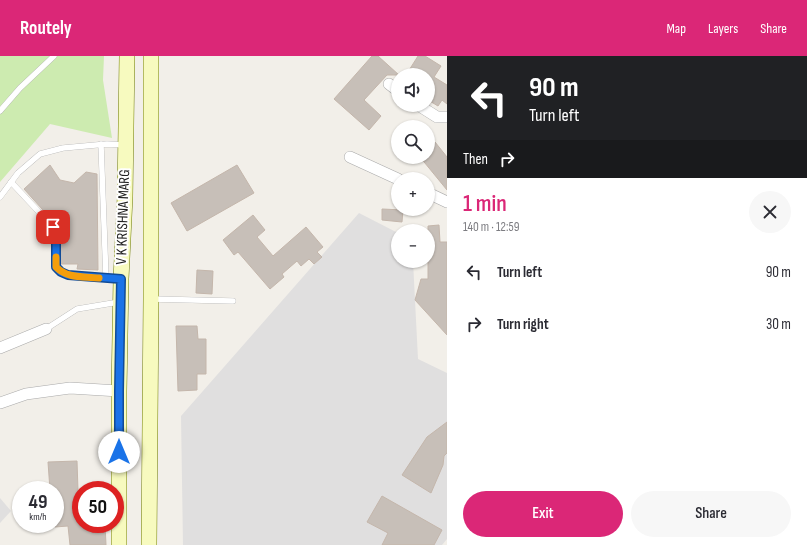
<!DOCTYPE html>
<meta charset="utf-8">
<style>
:root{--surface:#fff;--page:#f7f7f7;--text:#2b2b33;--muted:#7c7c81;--accent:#db2777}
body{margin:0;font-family:"Sofia Sans Condensed",sans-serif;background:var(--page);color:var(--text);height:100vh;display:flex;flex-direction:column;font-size:15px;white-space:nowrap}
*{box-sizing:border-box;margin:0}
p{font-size:13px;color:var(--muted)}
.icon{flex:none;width:22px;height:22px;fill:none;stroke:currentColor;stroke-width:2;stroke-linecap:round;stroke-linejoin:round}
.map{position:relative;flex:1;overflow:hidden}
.drawer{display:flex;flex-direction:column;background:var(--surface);width:360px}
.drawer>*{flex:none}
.hud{background:#202124;color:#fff;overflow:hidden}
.buttons{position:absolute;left:391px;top:12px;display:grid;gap:8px}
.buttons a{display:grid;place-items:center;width:44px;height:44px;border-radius:50%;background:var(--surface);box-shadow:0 1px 3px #0004;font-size:20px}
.speed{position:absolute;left:12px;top:425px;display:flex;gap:8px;font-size:20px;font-weight:700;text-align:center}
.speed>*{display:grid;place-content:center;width:52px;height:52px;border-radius:50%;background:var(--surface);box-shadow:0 1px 3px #0004;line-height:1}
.speed small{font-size:10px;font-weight:400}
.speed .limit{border:6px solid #d22;background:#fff;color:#111}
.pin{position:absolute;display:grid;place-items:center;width:34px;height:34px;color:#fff;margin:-17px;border-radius:8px;box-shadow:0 2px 6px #0006}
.me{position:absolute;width:44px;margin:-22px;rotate:0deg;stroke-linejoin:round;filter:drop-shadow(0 0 3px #0008)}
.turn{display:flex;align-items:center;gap:14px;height:84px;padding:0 16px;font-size:18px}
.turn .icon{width:52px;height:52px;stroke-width:2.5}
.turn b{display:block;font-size:28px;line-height:34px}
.then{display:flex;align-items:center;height:38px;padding:0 16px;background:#0003;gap:8px;font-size:15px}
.round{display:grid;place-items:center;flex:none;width:42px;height:42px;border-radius:21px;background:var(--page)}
.overview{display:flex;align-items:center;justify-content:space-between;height:68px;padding:0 16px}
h1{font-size:24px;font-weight:600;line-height:30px;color:var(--accent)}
.primary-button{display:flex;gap:8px;margin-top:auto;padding:8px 16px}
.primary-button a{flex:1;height:46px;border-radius:24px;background:var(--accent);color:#fff;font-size:16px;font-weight:600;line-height:46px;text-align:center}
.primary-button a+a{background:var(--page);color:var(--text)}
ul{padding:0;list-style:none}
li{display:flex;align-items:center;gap:12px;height:52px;padding:0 16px}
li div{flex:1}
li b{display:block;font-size:15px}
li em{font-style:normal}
header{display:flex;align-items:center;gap:24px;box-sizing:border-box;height:56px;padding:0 20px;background:var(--accent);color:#fff}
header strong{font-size:19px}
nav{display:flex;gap:22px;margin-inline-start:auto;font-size:14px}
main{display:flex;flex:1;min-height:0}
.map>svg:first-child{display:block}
</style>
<header>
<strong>Routely</strong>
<nav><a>Map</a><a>Layers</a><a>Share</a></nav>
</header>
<main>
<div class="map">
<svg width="447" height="489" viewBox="0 0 447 489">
<rect width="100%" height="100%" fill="#f2efe9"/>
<!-- residential -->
<g fill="#e0dfdf">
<path d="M359,157L398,177V205H413L418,303L447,317V483L442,489H183L181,360Z"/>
<path d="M0,442L11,455L0,467Z"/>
</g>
<!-- grass -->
<path fill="#cdebb0" d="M0,0H104L103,24L112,82L50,68L0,126Z"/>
<!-- building -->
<g fill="#c7bfb8" stroke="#c4b6ab">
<path d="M372,0H378L399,19H387L364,44L381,60L369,74L334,43Z"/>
<path d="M418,0H425L441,10L434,21L447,29V48L442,44L438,50L428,44V19H406Z"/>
<path d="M435,86L447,101V134L420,101H428V92Z"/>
<path d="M50,109L60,124L74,127L86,116L97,118L98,214L77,213L78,208H60V173L24,133Z"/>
<path d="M237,109L254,137L187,175L171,147Z"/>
<path d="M382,153L403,154L402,166L382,164Z"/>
<path d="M253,159L265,174L257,181L273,200L306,171L323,191L317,196L322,201L314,208L309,203L301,210L297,205L282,218L284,221L270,233L238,196L234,199L223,184Z"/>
<path d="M439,169L440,186H447V279L415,244L421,223H428V170Z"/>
<path d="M197,214L213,215L212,238L196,237Z"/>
<path d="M176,270H197L198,283H206V318H197V334L178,335Z"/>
<path d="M447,366V397L444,400L443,409L431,437L402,419L427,381Z"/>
<path d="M77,405L78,435L81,436V468H105L106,489H70L68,470L55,471V434H50L48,406Z"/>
<path d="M382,440L442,474L434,489H382L388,477L367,466Z"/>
</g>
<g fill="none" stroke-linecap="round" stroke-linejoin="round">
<!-- lane casing -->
<g stroke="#a9a9a9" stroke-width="6">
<g id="lane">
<path d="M0,55L20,32L54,0"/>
<path d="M101,88L106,222"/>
<path d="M11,126L53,171L56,175V211L61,216L68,219L121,223"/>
<path d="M0,141L18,117L40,98L63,92L107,88L125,89"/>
<path d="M151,243L233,245"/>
<path d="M46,273L77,253L119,246"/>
</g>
</g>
<!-- street casing -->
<g stroke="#a9a9a9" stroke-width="12">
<g id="street">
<path d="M389,28L398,35"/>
<path d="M418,49L437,61H447"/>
<path d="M350,101L398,123"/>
<path d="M428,137L447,146"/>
<path d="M0,292L46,273"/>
<path d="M0,347L26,338L70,332L119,335"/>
</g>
</g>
<!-- secondary casing -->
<g stroke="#707d05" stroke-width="16">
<g id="secondary">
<path d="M119,489V335L121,223L125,141L127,0"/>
<path d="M149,489L151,243V0"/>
</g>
</g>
<!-- lane -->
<use href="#lane" stroke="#fff" stroke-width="5.5"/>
<!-- street -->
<use href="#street" stroke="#fff" stroke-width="11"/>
<!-- secondary -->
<use href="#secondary" stroke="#f7fabf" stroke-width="15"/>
</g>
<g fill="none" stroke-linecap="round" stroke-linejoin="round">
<!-- route casing -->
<g stroke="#114b97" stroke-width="10">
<path id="route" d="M53,171L56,175V211L61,216L68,219L121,223L119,335V396"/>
</g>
<!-- route -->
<use href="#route" stroke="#1a73e8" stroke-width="7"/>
<!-- slow -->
<path stroke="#f59e0b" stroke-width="7" d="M56,201V211C68,223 83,220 99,222"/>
</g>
<g text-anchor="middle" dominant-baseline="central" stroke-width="4" stroke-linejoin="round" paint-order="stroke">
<!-- street labels -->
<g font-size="15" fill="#222" stroke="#fff">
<text transform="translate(123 161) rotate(-88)">V K KRISHNA MARG</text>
</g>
</g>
</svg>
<div class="buttons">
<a><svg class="icon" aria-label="sound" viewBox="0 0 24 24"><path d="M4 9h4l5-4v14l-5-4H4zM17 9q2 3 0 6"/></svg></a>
<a><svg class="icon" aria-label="search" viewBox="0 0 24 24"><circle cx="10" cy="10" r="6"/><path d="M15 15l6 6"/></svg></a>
<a>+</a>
<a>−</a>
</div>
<div class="speed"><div>49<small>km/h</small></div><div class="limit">50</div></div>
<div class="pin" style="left:53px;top:171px;background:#d93025"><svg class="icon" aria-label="arrive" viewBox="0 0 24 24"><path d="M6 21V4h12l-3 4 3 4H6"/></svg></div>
<svg class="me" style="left:119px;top:396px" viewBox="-20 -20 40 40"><circle r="19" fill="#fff"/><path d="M0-13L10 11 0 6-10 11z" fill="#1a73e8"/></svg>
</div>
<section class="drawer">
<div class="hud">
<div class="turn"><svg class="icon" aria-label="left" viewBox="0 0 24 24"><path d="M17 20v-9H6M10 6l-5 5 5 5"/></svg><div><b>90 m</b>Turn left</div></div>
<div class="then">Then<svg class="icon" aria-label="right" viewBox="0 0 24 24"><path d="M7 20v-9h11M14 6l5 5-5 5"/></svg></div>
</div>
<div class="overview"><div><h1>1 min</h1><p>140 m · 12:59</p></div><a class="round"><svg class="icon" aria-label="close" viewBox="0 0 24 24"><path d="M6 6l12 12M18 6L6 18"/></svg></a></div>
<ul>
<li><svg class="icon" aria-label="left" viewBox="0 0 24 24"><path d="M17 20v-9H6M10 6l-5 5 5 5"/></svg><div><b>Turn left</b></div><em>90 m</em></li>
<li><svg class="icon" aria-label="right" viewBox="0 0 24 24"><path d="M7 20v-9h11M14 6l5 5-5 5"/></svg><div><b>Turn right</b></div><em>30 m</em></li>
</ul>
<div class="primary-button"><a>Exit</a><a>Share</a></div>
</section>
</main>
